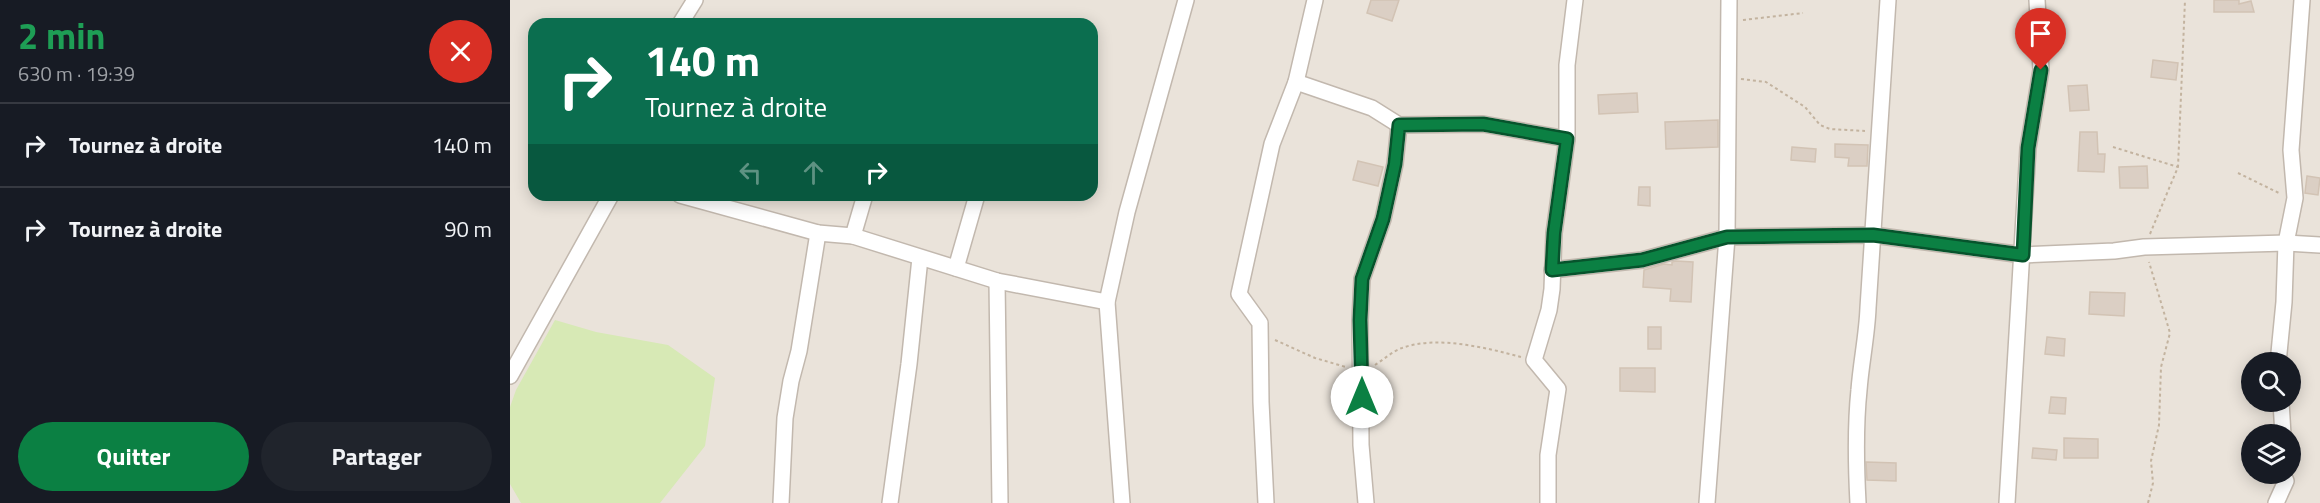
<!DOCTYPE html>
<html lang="fr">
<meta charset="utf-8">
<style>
:root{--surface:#171b24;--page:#20242c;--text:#f1f3f6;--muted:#9ea1a6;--line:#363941;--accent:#0b8043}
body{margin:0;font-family:"Titillium Web",sans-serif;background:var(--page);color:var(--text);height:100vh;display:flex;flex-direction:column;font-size:22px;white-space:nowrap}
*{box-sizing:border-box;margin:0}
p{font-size:20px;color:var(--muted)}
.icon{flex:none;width:33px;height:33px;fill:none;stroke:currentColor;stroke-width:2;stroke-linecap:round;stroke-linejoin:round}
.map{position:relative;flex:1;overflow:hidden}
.sheet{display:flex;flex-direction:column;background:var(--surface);width:510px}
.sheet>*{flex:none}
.guide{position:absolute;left:18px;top:18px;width:570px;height:183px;border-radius:18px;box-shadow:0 3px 15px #0003;background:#0b6e4f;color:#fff;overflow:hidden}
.tools{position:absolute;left:1731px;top:352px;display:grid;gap:12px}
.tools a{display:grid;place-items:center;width:60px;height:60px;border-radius:50%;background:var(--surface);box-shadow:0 3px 15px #0003;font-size:30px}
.pin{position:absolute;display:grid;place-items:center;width:51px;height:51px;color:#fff;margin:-62px -26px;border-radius:50% 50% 50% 0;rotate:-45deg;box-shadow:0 0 6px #0007}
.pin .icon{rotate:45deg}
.me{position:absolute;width:66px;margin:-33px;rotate:0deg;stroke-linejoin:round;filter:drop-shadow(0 0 4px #0008)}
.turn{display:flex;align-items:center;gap:21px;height:126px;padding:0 18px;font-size:27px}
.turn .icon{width:78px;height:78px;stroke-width:2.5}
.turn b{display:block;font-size:42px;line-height:51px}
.lanes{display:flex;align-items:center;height:57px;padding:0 18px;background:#0003;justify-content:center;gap:30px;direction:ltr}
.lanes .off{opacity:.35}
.round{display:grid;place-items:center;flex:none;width:63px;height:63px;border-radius:32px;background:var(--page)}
.overview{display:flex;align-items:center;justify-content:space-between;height:102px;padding:0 18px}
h1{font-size:36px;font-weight:700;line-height:45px;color:#1e9e55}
.cta{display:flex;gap:12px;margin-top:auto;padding:12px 18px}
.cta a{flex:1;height:69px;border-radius:36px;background:var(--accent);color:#fff;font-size:24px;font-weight:700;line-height:69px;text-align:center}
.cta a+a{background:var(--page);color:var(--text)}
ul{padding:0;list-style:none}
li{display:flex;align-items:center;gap:18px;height:84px;padding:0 18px;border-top:2px solid var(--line)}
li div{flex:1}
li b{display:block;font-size:22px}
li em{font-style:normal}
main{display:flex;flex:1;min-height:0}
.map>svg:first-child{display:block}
</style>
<main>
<section class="sheet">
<div class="overview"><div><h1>2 min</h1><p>630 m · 19:39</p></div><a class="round" style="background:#d93025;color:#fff"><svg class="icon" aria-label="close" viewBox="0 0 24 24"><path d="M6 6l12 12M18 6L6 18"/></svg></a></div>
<ul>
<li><svg class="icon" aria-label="right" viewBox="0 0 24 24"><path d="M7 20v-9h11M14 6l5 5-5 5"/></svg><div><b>Tournez à droite</b></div><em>140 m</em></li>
<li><svg class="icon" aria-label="right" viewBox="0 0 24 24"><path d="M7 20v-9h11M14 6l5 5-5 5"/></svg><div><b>Tournez à droite</b></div><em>90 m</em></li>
</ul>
<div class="cta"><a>Quitter</a><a>Partager</a></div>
</section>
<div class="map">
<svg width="1810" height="503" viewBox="0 0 1810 503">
<rect width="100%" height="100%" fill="#f6f2ec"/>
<!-- residential -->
<path fill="#eae3da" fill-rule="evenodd" d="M0,0H1810V503H0ZM24,24H582V195H24ZM1742,363H1780V402H1742ZM1742,435H1780V474H1742Z"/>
<!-- green -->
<path fill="#d7e9b5" d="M45,320L86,332L158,345L205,378L195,446L150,503H11L0,484V407L6,390Z"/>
<!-- building -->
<g fill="#dbcfc4" stroke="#d2c3b4" stroke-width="1.5">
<path d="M861,0H889L882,21L857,13Z"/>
<path d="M1704,0H1729V4L1741,1L1744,12H1704Z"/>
<path d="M1643,60L1668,63L1666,80L1641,77Z"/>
<path d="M1577,85L1579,110L1560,111L1558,86Z"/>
<path d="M1127,93L1128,112L1089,114L1088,95Z"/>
<path d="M1208,120V147L1156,149L1155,122Z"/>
<path d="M1570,132H1587L1588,154H1595L1594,172L1568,171Z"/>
<path d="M1325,144L1358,145L1357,166H1338L1339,158L1325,157Z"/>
<path d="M1282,147L1306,149L1305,162L1281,160Z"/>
<path d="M848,161L873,167L868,186L843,180Z"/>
<path d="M1637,166L1638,188H1610L1609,167Z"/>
<path d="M1797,176L1810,178L1808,195L1795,193Z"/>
<path d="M1129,187H1140V206L1128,205Z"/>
<path d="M1166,261L1183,262L1181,302L1160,301L1161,289L1133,287L1134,270L1154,264L1162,265V262Z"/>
<path d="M1580,292L1615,293L1614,316L1579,314Z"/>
<rect x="1138" y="327" width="13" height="22"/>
<path d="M1537,337L1555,339L1554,356L1535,354Z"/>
<path d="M1110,368H1145V392L1110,391Z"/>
<path d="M1541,397L1556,398L1555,414L1539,413Z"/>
<path d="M1554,438L1588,439V458H1554Z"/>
<path d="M1523,448L1547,450L1546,460L1522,458Z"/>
<path d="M1356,462L1386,463V481L1357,480Z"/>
</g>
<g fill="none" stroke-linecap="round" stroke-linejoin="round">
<!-- street casing -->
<g stroke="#c2b8ae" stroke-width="18">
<g id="street">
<path d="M170,24L185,0"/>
<path d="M786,82L862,108L889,125L973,124L1057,139"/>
<path d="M170,195L308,233L343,236L487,281L597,302"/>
<path d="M343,236L355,195"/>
<path d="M446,268L467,195"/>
<path d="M1042,270L1132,260L1217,237L1363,235L1513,255L1604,251L1634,247L1776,243L1810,245"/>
<path d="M487,281L490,503"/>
<path d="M1768,363L1774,302L1776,243L1785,198L1781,150L1792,0"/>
<path d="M0,376L101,195"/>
<path d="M1771,402L1773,435"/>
<path d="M271,503L275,418L281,381L289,351L308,233"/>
<path d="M380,503L399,364L410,258"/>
<path d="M612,503L597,302L617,212L676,0"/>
<path d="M756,503L751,402L750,323L729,294L762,144L786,82L805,0"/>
<path d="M856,503L851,445L850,320L852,279L873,219L885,164L889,125"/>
<path d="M1038,503V455L1048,389L1024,360L1039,310L1042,289L1044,233L1057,139V65L1065,0"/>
<path d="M1197,503L1217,237L1219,0"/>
<path d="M1348,503C1346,465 1345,428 1349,390C1351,363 1357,335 1358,308C1364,206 1371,103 1378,0"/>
<path d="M1497,503L1518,148L1531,70L1527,0"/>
<path d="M1766,503L1776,481L1773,474"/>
</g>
</g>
<!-- path -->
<g stroke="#c3b39f" stroke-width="2" stroke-dasharray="3 3" stroke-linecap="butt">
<path d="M1233,20L1293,13"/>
<path d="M1231,79L1256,82L1295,107L1310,125L1320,129L1355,131"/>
<path d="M1603,147L1668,167"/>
<path d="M1728,173L1771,194"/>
<path d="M1640,234L1668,167L1675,0"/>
<path d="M765,340L805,358L836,367"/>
<path d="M865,365C873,360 883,351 892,348C927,335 977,348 1011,357"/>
<path d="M1638,503L1643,483L1641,461L1649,425L1651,367L1660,333L1639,262"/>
</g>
<!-- street -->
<use href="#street" stroke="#fff" stroke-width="15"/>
</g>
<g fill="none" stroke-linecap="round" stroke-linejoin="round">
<!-- route casing -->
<g stroke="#07532c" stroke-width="15">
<path id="route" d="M852,397L850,320L852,279L873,219L885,164L889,125L973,124L1057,139L1044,233L1042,270L1132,260L1217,237L1363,235L1513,255L1518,148L1531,70"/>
</g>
<!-- route -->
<use href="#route" stroke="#0b8043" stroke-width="10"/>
</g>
</svg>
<div class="tools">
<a><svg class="icon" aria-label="search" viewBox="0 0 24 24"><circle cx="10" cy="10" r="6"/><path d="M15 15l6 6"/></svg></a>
<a><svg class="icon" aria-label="layers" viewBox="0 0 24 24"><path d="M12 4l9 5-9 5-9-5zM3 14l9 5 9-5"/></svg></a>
</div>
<div class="pin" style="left:1531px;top:70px;background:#d93025"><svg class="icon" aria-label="arrive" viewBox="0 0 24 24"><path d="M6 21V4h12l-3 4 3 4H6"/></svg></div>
<svg class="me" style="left:852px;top:397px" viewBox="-20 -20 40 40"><circle r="19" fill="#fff"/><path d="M0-13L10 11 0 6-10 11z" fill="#0b8043"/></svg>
<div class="guide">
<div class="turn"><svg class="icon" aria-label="right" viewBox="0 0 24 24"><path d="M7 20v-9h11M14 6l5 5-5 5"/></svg><div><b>140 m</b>Tournez à droite</div></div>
<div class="lanes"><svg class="icon off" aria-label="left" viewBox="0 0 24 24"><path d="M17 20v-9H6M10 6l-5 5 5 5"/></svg><svg class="icon off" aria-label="ahead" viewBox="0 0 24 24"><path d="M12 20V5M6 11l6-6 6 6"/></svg><svg class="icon" aria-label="right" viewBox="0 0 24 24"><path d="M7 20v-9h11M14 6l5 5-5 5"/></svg></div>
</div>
</div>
</main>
